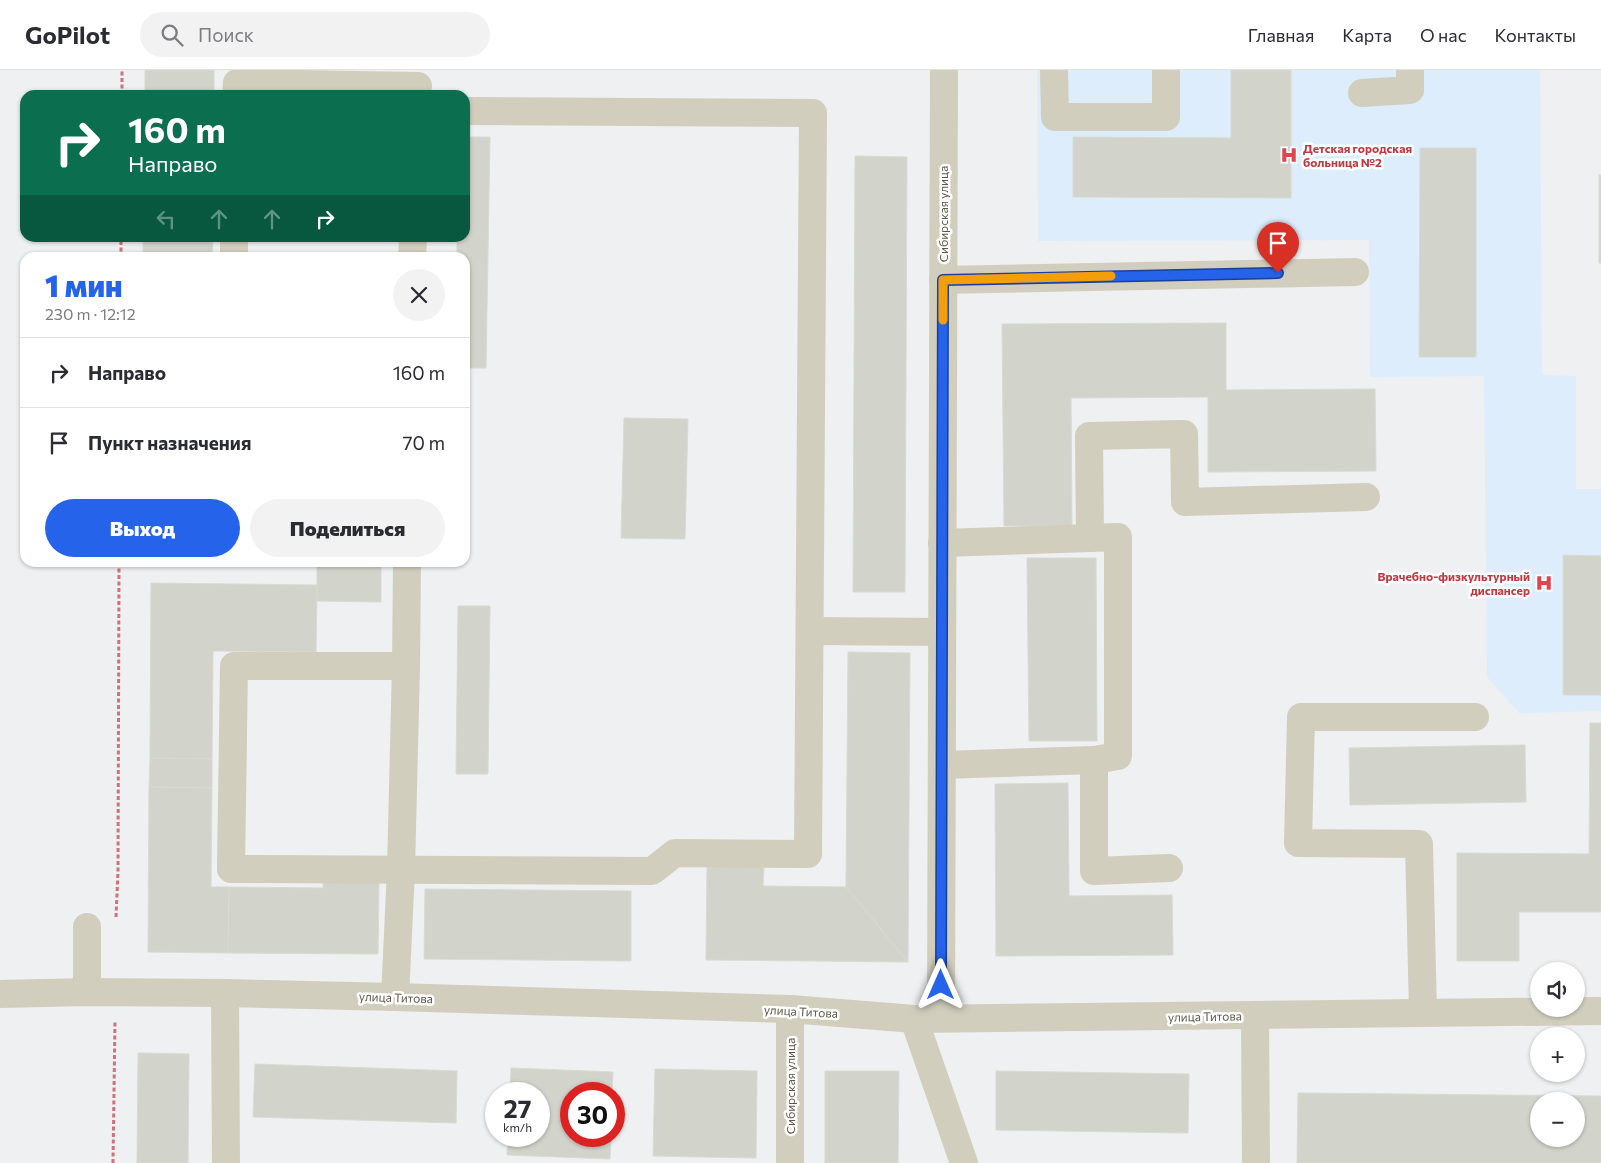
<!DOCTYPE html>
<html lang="ru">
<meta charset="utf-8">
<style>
:root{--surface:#fff;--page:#f2f2f3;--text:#2b2b33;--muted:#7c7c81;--line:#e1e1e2;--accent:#2563eb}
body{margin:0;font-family:Commissioner,sans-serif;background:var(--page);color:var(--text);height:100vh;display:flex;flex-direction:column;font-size:19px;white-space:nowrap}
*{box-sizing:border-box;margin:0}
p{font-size:16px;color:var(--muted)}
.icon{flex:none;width:28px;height:28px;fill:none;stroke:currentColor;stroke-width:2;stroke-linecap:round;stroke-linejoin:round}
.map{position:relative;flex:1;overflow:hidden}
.drawer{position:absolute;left:20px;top:182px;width:450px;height:315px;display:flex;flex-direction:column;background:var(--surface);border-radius:15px;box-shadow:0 1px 4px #0004}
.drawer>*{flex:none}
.banner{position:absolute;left:20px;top:20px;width:450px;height:152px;border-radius:15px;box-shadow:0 1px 4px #0004;background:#0b6e4f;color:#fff;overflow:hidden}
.controls{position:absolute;left:1530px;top:892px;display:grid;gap:10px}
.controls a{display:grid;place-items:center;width:55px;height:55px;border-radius:50%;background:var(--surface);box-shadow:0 1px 4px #0004;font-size:25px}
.speed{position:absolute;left:485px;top:1012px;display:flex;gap:10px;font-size:25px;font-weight:700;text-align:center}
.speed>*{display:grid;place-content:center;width:65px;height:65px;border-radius:50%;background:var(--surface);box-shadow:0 1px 4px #0004;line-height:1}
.speed small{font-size:12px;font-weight:400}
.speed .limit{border:8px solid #d22;background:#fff;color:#111}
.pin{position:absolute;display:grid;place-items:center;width:42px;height:42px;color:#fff;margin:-51px -21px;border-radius:50% 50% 50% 0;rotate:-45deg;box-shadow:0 0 5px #0007}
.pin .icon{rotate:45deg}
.me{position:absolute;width:55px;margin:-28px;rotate:0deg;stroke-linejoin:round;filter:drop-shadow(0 0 4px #0008)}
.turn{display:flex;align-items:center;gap:18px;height:105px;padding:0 25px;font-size:22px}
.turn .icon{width:65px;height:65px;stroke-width:2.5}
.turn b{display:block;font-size:35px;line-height:42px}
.lanes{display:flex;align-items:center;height:48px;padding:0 25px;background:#0003;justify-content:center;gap:25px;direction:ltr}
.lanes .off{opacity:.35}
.round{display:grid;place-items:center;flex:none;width:52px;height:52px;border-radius:26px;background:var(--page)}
.headline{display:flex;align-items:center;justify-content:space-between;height:85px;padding:0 25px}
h1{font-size:30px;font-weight:800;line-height:38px;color:var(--accent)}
.action{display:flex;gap:10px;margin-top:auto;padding:10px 25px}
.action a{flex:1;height:58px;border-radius:30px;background:var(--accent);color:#fff;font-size:20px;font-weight:800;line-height:58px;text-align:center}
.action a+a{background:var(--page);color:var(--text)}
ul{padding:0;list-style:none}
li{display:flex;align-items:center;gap:15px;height:70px;padding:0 25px;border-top:1px solid var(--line)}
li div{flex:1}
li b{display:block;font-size:19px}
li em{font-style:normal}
header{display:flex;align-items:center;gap:30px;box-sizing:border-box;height:70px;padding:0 25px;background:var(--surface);border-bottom:1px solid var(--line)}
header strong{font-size:24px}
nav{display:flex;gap:28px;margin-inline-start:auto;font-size:18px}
.search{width:350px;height:45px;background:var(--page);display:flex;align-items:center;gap:12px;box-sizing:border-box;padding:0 18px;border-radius:28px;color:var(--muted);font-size:19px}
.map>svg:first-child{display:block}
</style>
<header>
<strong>GoPilot</strong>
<div class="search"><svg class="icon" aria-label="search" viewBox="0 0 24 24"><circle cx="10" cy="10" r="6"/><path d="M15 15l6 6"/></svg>Поиск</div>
<nav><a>Главная</a><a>Карта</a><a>О нас</a><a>Контакты</a></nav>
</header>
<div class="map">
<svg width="1601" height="1093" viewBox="0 0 1601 1093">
<rect width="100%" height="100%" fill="#eef0f1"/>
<!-- medical -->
<path fill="#ddedfc" d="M1037,0H1540L1542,305L1576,306V419H1601V641L1519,643L1487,607L1484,306L1370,307L1369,170L1038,171Z"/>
<!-- building -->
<g fill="#d2d3ca" stroke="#d9dad2" fill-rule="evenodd">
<rect x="145" y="0" width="69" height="25"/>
<path d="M1231,0H1291V128L1073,127V67L1231,68Z"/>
<path d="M465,67H490L486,298H465V188H457V168H465Z"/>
<path d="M1420,78H1476V287H1419Z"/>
<path d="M855,86L907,87L905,522H853Z"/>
<rect x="1599" y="105" width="2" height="88"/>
<path d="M143,168H213L212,188H143Z"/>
<path d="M1226,253V320L1375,319L1376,401L1208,402V327L1071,328L1072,456H1004L1002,254Z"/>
<path d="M624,348L688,349L685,469L621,468Z"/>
<path d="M1563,485L1601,486V625H1563Z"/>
<path d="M1027,488H1096L1097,671H1029Z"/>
<path d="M317,492H381V532L317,531Z"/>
<path d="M151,513L317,515L316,582L213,581L212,689L150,688Z"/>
<path d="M458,536H490L488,704H456Z"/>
<path d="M848,582L910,583L908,892L846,817Z"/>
<path d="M1590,653H1601V842H1519V891H1457V783L1589,784Z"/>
<path d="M1525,675L1526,732L1350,735L1349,678Z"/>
<path d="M150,688L212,689V718L149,717Z"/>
<path d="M1068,713L1069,826L1172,825L1173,885L996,886L995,714Z"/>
<path d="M149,717L212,718L211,817H229L228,883L148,882Z"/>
<path d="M707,795H764L763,816L846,817L908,892L706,890Z"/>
<path d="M323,811L379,812L378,884L228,883L229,817L323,818Z"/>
<path d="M425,819L631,821V891L424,889Z"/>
<path d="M138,983L189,984L188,1093H137Z"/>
<path d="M255,994L457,1001L456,1053L253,1047Z"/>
<path d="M511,998L613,1002L612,1024H571V1066H611L610,1089L507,1085L508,1066H539V1024H510Z"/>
<path d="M655,999L757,1001L756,1088L653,1086Z"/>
<path d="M825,1001H899L898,1093H825Z"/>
<path d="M996,1001L1189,1004L1188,1063L996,1060Z"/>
<path d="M1298,1023L1601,1026V1093H1297ZM1539,1031H1576V1069H1539Z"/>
</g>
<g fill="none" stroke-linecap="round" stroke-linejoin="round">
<!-- path -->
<g stroke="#d0717b" stroke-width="3" stroke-dasharray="4 2.5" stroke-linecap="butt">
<path d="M122,25V0"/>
<path d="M121,188V168"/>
<path d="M116,847L118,802L119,492"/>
<path d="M113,1093L115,951"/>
</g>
<!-- minor -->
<g stroke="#d1cebe" stroke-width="28">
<path d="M1054,0L1055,47H1166V0"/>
<path d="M1362,23L1410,20V0"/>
<path d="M236,25L237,13L418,16"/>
<path d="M234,188V168"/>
<path d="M412,188L413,168"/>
<path d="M943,210L1355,202"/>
<path d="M1090,468L1118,467V686L1094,690"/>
<path d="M942,473L1090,468L1089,366L1184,364L1185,432L1366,427"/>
<path d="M407,492L406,596H234L231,799L652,801L675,783L808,784L813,43L465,41"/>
<path d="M810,561L942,562"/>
<path d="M942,695L1094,690V801L1169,798"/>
<path d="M87,922V857"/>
<path d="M225,923L226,1093"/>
<path d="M0,924L87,922L225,923L395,927L790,939L914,949L1601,941"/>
<path d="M395,927L401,800L406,596"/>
<path d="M790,939V1093"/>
<path d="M1423,943L1419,774L1298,773L1301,647H1475"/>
<path d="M1255,945L1256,1093"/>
<path d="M941,948L944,0"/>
<path d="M914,949L964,1093"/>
</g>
</g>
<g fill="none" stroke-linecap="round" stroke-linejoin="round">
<!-- route casing -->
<g stroke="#184099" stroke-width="12">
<path id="route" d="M941,915L943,210L1278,203"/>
</g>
<!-- route -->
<use href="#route" stroke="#2563eb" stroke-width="9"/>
<!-- slow -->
<path stroke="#f59e0b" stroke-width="9" d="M943,250V210L1111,206"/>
</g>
<!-- icons -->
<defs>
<g id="hospital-bare" transform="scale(1.35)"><path d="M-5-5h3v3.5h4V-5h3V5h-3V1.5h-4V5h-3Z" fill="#e0444e" stroke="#fff" stroke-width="2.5" paint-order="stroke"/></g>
</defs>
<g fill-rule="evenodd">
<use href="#hospital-bare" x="1289" y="85"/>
<use href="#hospital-bare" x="1544" y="513"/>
</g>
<g text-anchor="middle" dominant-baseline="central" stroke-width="5" stroke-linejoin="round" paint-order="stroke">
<!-- health labels -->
<g font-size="12" font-weight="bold" fill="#be3a42" stroke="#fff" text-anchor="start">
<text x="1303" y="78">Детская городская<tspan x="1303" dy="14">больница №2</tspan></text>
<text x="1530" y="506" text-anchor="end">Врачебно-физкультурный<tspan x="1530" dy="14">диспансер</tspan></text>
</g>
<!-- street labels -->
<g font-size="12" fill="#5c5946" stroke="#fff">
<text transform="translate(943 144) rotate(-90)">Сибирская улица</text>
<text transform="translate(396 927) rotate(2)">улица Титова</text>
<text transform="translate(801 941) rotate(3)">улица Титова</text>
<text transform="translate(1205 946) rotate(-1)">улица Титова</text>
<text transform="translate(790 1016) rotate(-90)">Сибирская улица</text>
</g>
</g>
</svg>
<div class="controls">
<a><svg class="icon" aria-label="sound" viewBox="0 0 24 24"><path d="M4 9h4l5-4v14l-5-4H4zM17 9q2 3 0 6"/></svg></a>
<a>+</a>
<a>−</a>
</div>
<div class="speed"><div>27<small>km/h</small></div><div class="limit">30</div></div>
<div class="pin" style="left:1278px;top:203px;background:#d93025"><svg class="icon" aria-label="arrive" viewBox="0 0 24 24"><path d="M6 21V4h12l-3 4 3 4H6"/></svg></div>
<svg class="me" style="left:941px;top:915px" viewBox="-20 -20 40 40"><path d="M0-17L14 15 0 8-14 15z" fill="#2563eb" stroke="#fff" stroke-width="4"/></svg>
<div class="banner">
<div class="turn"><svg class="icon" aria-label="right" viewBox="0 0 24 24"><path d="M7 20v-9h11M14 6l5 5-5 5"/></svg><div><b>160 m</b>Направо</div></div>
<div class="lanes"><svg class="icon off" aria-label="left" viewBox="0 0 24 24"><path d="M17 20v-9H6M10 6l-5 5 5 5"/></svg><svg class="icon off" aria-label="ahead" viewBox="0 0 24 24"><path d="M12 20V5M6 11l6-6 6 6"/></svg><svg class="icon off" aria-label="ahead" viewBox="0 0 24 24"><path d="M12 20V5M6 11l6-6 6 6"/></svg><svg class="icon" aria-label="right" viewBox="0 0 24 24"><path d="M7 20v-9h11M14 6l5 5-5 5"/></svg></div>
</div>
<section class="drawer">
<div class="headline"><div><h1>1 мин</h1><p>230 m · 12:12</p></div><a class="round"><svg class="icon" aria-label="close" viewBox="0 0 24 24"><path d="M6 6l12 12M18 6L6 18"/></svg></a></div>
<ul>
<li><svg class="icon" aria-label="right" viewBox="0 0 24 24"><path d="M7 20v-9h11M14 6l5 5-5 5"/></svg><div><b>Направо</b></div><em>160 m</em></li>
<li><svg class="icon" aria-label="arrive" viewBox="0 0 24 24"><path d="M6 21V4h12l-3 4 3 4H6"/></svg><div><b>Пункт назначения</b></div><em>70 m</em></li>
</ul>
<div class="action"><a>Выход</a><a>Поделиться</a></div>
</section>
</div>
